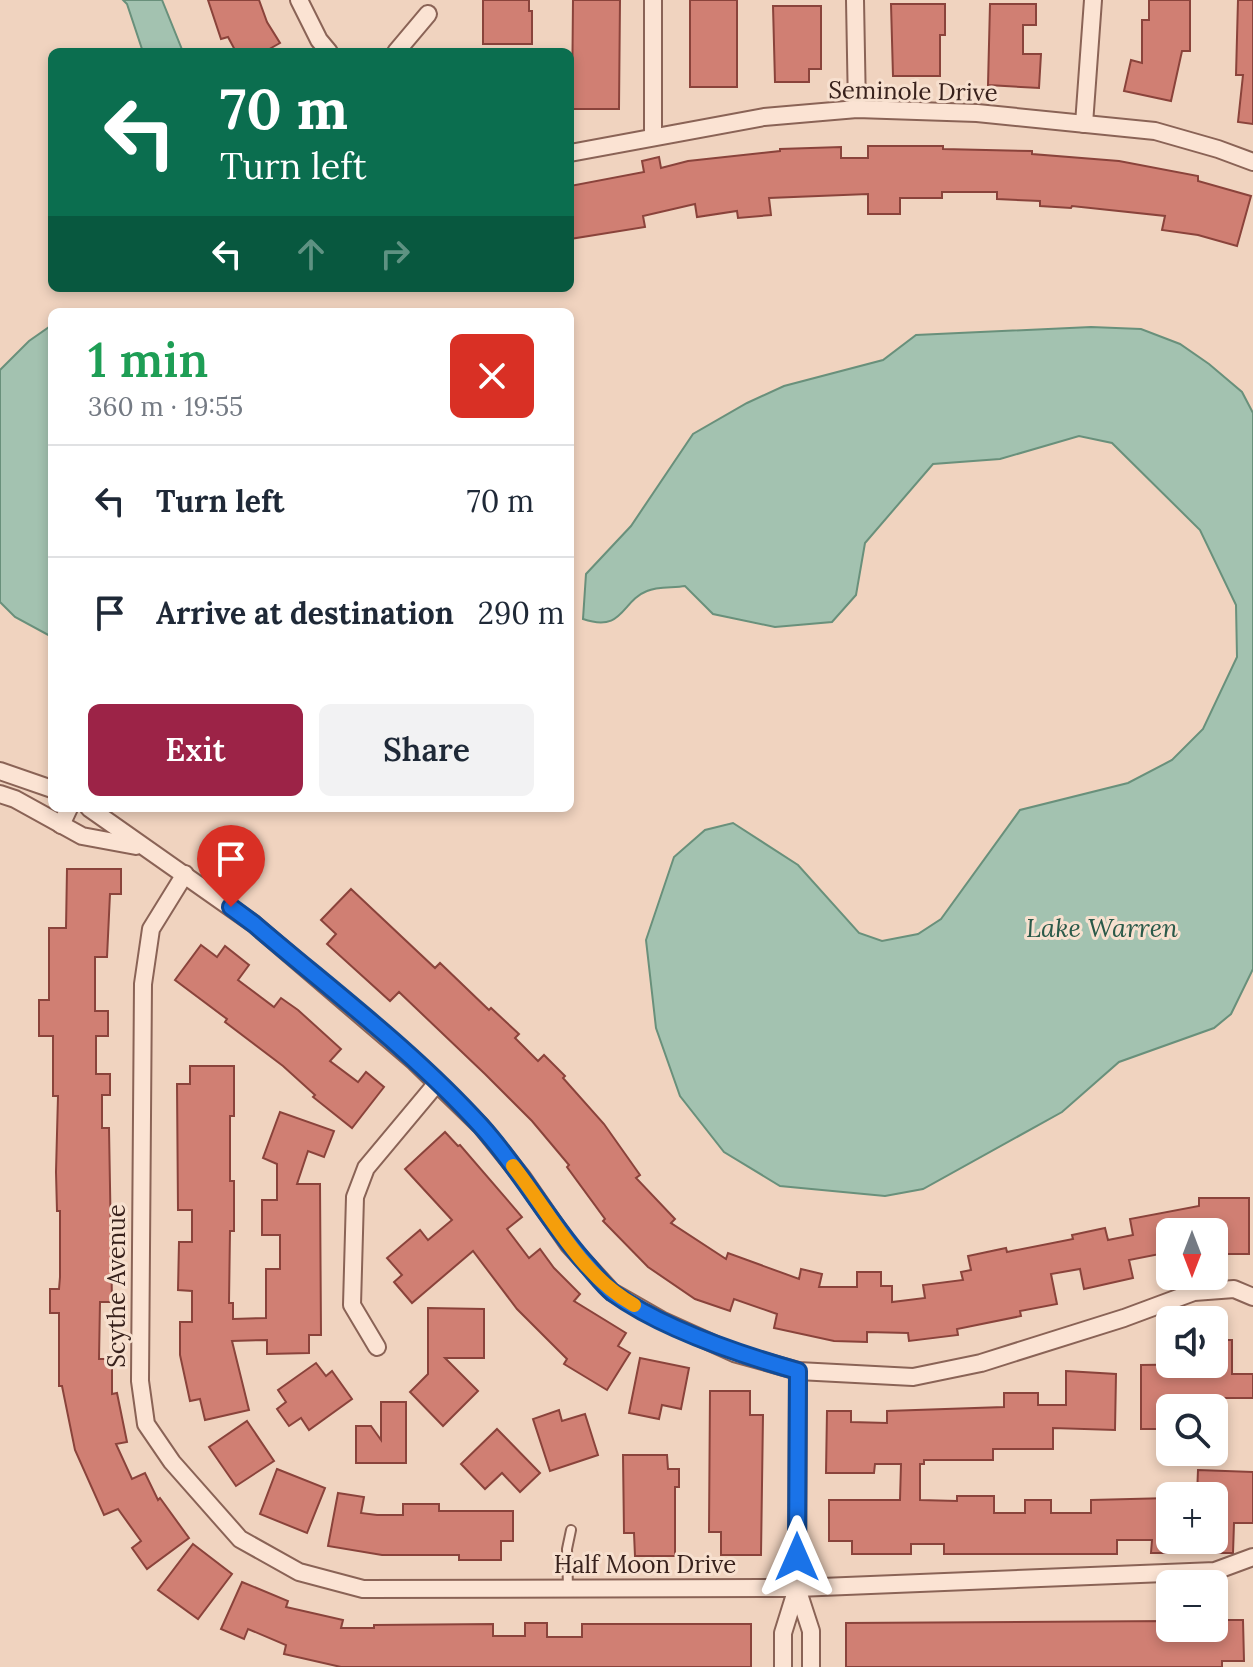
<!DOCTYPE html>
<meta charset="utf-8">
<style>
:root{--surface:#fff;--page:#f2f2f3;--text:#1f2937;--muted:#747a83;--line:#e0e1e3;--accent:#9c2347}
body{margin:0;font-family:Lora,serif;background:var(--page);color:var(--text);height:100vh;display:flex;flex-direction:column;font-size:30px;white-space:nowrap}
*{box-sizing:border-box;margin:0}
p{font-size:26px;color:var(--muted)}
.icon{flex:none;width:44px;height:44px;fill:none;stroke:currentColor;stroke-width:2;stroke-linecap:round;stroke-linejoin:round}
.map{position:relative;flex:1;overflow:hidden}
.side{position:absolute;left:48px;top:308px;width:526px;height:504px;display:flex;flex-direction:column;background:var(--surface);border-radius:12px;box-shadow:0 4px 12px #0003}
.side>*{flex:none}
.top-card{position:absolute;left:48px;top:48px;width:526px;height:244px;border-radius:12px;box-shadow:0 4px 12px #0003;background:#0b6e4f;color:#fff;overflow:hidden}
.needle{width:52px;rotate:180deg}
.tools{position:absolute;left:1156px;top:1218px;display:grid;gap:16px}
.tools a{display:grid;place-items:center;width:72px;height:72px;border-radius:12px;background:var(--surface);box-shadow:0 4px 12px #0003;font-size:40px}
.pin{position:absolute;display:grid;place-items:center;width:68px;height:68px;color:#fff;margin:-82px -34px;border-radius:50% 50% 50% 0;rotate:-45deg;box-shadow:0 0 8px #0007}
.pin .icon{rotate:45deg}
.me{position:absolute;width:88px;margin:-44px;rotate:0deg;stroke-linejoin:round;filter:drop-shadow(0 0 6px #0008)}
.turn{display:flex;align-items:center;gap:28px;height:168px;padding:0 40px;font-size:36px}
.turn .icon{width:104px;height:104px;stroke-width:2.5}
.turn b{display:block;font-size:56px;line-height:68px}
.lanes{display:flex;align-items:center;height:76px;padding:0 40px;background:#0003;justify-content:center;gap:40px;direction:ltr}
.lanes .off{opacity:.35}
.round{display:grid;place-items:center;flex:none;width:84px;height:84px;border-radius:12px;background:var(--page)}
.headline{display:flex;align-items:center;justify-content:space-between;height:136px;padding:0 40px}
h1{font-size:48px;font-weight:600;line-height:60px;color:#1e9e55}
.primary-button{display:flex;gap:16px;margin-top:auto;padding:16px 40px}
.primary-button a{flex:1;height:92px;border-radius:12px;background:var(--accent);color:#fff;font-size:32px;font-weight:600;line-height:92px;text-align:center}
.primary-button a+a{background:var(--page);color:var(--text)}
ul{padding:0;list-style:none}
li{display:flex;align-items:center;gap:24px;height:112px;padding:0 40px;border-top:2px solid var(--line)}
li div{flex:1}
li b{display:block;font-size:30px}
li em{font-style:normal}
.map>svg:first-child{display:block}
</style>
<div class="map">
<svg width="1253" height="1667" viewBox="0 0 1253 1667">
<rect width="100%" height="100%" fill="#f0d3bf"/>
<!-- water -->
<g fill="#a3c2b0" stroke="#69907b" stroke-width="2">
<path d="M123,0H162L183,52H143L127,4Z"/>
<path d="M52,325V637L15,617L0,602V370L29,341Z"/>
<path d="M1091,327L1141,329L1180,344L1209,364L1242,392L1253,413V969L1231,1014L1214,1028L1119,1062L1062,1112L923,1189L885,1196L780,1186L724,1152L680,1096L656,1028L646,940L674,857L705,830L733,823L798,865L859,933L882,941L918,934L941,919L1020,810L1128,783L1172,760L1203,729L1237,657L1236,605L1200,530L1112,443L1079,436L1000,459L933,464L865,543L856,595L832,622L775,627L713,614L685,586C674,588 657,586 647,591C621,601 624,633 583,619L586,574L631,526L693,434L747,403L784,386L883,360L916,335Z"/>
</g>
<!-- building -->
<g fill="#d07f73" stroke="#8a433b" stroke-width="2">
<path d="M208,0H259L267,22L280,43L264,52H236L228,37L221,39Z"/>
<path d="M483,0H529V11H532V44H483Z"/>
<path d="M573,0H620L619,109H572Z"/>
<rect x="690" y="0" width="47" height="87"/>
<path d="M1149,0H1190V51H1182L1171,101L1124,91L1131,60L1142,63V20H1149Z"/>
<path d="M1238,0H1253V124L1238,122L1243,75H1236Z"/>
<path d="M891,4H945V35H940V76H893Z"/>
<path d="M990,4H1036V25H1023V54H1041L1039,88L988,85Z"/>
<path d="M773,6H821V69H809V82H775Z"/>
<path d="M868,146H943V149L1032,151V154L1119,161L1198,176V181L1251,196L1237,246L1198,235L1162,230L1165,216L1072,206L1071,208L1040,206V201L997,199V192H942V198H900V214H868V194L769,198L771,215L738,218L737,211L697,217L695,204L643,216L645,227L570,239V186L644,172L642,161L659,157L661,168L688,161L780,151V149L841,147V158H868Z"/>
<path d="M67,869H121V894H110L107,957H95V1011H108V1036H96V1074H110V1095H102V1128H109L112,1302H100L99,1359H112V1394L117,1393L127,1442L116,1444L132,1479L145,1473L158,1500L160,1498L189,1538L147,1569L132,1548L141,1541L118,1509L104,1515L75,1450L62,1386H59V1313H50V1289H59L60,1277V1211H57L56,1172L58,1096H53V1036H39V1000H49V928H66Z"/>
<path d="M351,889L435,968L440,963L489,1010L491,1008L519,1034L515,1038L538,1061L544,1055L565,1076L563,1078L604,1124L640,1175L636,1178L675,1219L671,1223L726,1259L728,1253L799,1279L801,1269L822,1274L819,1287H857V1272H881V1286H892V1302L925,1298L923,1285L963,1280L961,1272L971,1270L968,1256L1006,1248L1007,1252L1073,1239L1072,1235L1105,1228L1108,1240L1133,1235L1130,1219L1199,1206V1198H1249V1254H1214V1232H1170V1252L1129,1260L1133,1278L1084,1289L1080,1269L1051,1274L1057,1304L1020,1311L1021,1316L957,1329L958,1335L909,1341L908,1333L867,1332V1342L834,1341L774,1328L777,1314L734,1299L730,1311L695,1299L648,1267L603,1221L605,1219L567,1167L569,1165L532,1121L485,1074L399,992L390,1001L327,944L336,934L321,920Z"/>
<path d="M201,945L217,957L225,946L249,965L238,980L274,1007L281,998L298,1010L341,1049L330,1061L358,1082L366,1072L384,1087L352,1128L313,1097L315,1095L283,1066L225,1022L227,1019L175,980Z"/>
<path d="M190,1066H234V1116H230V1181H234V1231H230L229,1303H233V1319L266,1318V1269H280V1235H262V1200H277V1164L263,1158L280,1112L334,1131L324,1157L308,1151L297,1184H320L321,1335H309V1353L267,1354V1340L232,1341L249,1410L205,1420L200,1399L190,1401L180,1355V1322H192V1291L178,1290L179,1242H192V1210H178L177,1084H190Z"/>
<path d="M445,1132L458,1146L460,1145L522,1217L507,1229L529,1258L540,1249L554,1268L580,1294L574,1301L626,1333L618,1346L630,1353L607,1390L564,1364L567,1359L517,1309L473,1251L412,1303L394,1282L402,1275L387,1258L420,1230L428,1240L452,1220L405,1169Z"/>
<path d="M428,1308L484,1309V1358H445L478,1391L443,1426L410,1392L428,1374Z"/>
<path d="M1214,1340H1232V1374H1253V1398H1206V1408H1170V1429H1141V1365L1214,1364Z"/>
<path d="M640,1358L689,1368L681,1409L662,1405L659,1419L629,1413Z"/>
<path d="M316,1363L326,1376L332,1371L352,1399L309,1430L301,1418L289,1426L277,1409L286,1402L278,1390Z"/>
<path d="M1066,1371L1116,1374L1115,1430L1053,1428V1449H993V1460H924V1464H920V1500L957,1501V1496H994V1513H1025V1500H1051V1513H1091V1500L1170,1498V1540H1177V1553H1151L1152,1540H1117V1554H944V1544H911V1554H852V1541H829V1500H900L901,1464H875L874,1473H826L827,1411H851V1422L887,1423V1411L1004,1407V1393H1038V1405H1066Z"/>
<path d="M710,1391H750V1415H763L761,1555H721V1532H709Z"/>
<path d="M381,1402H406V1463H356V1426H371L381,1440Z"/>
<path d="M559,1410L562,1421L585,1414L598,1455L550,1471L533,1419Z"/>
<path d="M247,1421L274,1461L236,1486L209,1447Z"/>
<path d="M497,1429L540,1473L520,1492L502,1473L485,1489L461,1464Z"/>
<path d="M623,1455H667L668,1469H679V1487H675V1556H635L634,1533H624Z"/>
<path d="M277,1469L325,1488L307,1533L260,1514Z"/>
<path d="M1198,1470L1253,1472V1523H1234L1233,1553H1208V1540H1214V1496H1197Z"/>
<path d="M338,1493L364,1497L361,1513L377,1515H403V1504H439V1511H513V1541H501V1560H459V1555H382L328,1546Z"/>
<path d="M193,1544L232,1574L198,1619L158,1590Z"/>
<path d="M242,1582L288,1601L286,1607L343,1620L341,1628H374V1625L493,1624V1636H525V1623H547V1637H582V1624H751V1667H341L284,1654L286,1645L248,1629L244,1639L221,1629Z"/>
<path d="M1214,1620H1243L1244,1661H1222V1667H846V1623L1169,1621V1634H1195V1628H1214Z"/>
</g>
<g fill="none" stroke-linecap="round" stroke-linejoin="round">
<!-- service casing -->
<g stroke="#8a6356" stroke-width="12">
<path id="service" d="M568,1588L567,1549L571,1530"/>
</g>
<!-- minor casing -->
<g stroke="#8a6356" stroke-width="20">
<g id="minor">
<path d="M299,0L319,40L329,52"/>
<path d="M653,0V136"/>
<path d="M855,0L857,109"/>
<path d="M396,52L428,14"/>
<path d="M1084,124L1093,0"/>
<path d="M570,153L764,117L857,109L977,113L1155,131L1218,149L1253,162"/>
<path d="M0,771L52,789"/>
<path d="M0,794L15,799L82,836L136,846"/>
<path d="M89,808L254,924L415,1062L481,1126L522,1177L569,1245L612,1292L661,1320L734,1353L798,1371L913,1377L981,1363L1124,1318L1194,1292L1234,1289L1253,1297"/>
<path d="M61,825L69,808"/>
<path d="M185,874L151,929L143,984L140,1381L146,1424L172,1462L240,1539L299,1572L363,1589L797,1588L1215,1571L1253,1557"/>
<path d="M377,1347L352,1305L355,1197L366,1168L437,1083"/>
<path d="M797,1588L811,1631V1667"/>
<path d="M783,1667V1633L797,1588L798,1371"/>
</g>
</g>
<!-- service -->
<use href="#service" stroke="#fbe3d3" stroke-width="8"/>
<!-- minor -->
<use href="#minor" stroke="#fbe3d3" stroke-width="16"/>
</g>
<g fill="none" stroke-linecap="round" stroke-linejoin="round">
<!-- route casing -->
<g stroke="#114b97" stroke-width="20">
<path id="route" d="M231,907L254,924C330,989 413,1051 481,1126C521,1170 549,1223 588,1266C596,1275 604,1286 613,1293C663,1329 738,1354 798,1371L797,1557"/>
</g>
<!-- route -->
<use href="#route" stroke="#1a73e8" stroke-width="14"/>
<!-- slow -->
<path stroke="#f59e0b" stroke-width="14" d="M513,1166C551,1214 579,1274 634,1305"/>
</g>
<g text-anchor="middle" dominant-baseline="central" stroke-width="6" stroke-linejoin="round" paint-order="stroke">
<!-- street labels -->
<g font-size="24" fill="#38211c" stroke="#f7e0cf">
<text transform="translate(913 91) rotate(1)">Seminole Drive</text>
<text transform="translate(116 1286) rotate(-90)">Scythe Avenue</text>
<text x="645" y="1564">Half Moon Drive</text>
</g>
<!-- water labels -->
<g font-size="26" font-style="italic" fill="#2a5949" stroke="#f7e0cf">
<text x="1102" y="927">Lake Warren</text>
</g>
</g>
</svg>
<div class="tools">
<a><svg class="needle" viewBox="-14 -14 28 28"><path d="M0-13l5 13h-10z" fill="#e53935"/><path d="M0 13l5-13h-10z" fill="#747a83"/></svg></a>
<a><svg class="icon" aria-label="sound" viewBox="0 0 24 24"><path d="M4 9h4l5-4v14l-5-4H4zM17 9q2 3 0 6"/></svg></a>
<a><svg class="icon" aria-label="search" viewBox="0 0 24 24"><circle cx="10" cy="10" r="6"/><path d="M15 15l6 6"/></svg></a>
<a>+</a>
<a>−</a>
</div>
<div class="pin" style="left:231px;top:907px;background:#d93025"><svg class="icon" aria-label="arrive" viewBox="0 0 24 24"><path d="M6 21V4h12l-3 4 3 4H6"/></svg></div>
<svg class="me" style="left:797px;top:1557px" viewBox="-20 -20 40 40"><path d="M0-17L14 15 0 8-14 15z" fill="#1a73e8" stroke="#fff" stroke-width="4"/></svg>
<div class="top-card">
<div class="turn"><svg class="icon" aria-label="left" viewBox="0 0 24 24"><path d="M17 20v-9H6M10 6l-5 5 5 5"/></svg><div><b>70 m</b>Turn left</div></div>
<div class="lanes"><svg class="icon" aria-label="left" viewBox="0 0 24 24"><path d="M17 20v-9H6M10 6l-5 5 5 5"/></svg><svg class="icon off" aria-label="ahead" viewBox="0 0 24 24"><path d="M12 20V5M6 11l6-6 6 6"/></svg><svg class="icon off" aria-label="right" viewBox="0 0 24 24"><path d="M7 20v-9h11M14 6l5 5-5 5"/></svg></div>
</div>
<section class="side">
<div class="headline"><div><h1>1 min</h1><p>360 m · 19:55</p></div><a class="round" style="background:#d93025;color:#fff"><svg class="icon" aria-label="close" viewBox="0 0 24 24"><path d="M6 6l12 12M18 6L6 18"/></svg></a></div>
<ul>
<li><svg class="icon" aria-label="left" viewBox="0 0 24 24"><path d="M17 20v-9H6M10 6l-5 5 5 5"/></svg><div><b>Turn left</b></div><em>70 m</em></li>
<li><svg class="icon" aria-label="arrive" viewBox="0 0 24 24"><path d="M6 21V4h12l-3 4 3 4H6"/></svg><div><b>Arrive at destination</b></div><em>290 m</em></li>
</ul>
<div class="primary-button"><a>Exit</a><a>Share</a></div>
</section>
</div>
